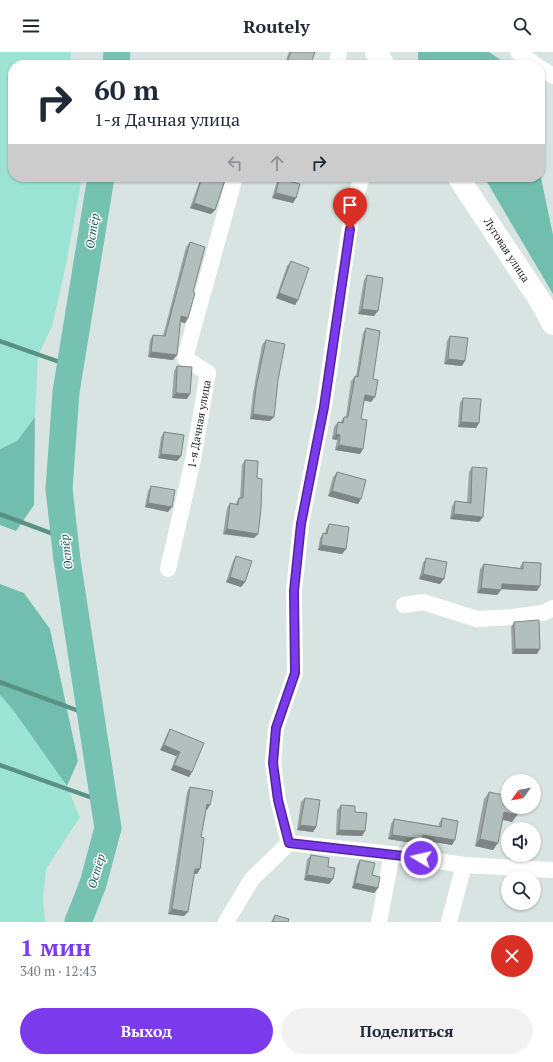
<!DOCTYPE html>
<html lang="ru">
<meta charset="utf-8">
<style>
:root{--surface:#fff;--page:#f2f2f3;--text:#1f2937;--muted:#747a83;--accent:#7c3aed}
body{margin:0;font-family:"PT Serif",serif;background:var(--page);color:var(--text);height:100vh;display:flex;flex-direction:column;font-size:15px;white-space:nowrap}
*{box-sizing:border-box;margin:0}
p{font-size:13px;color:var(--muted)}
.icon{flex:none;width:22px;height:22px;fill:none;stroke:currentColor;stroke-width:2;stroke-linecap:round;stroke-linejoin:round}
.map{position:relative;height:870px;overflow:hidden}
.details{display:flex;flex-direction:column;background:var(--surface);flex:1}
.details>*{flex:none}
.hud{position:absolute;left:8px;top:8px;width:537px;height:122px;border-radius:16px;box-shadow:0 1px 3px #0004;background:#fff;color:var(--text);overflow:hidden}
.needle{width:26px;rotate:237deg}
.controls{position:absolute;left:501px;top:722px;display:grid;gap:8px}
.controls a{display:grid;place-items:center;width:40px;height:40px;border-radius:50%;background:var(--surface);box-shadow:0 1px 3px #0004;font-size:20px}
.pin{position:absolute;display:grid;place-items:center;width:34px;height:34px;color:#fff;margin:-41px -17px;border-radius:50% 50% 50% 0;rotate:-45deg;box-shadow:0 0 4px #0007}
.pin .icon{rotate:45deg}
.me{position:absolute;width:44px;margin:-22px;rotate:279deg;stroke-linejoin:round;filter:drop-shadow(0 0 3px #0008)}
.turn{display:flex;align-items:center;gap:14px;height:84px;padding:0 20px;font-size:18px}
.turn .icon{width:52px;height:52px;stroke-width:2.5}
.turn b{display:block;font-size:28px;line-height:34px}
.lanes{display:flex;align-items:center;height:38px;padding:0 20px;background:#0003;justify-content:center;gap:20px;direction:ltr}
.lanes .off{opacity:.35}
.round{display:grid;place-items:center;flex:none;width:42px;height:42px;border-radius:21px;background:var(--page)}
.summary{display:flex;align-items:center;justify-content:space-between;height:68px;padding:0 20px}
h1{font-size:24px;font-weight:700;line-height:30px;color:var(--accent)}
.action{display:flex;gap:8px;margin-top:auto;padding:8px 20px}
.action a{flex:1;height:46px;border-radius:24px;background:var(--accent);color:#fff;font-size:16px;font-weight:700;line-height:46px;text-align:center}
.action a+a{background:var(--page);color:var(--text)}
header{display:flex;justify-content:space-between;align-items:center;height:52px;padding:0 20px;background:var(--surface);font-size:18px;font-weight:700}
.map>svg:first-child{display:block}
</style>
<header><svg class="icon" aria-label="menu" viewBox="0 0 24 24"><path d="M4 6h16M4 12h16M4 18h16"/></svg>Routely<svg class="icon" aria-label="search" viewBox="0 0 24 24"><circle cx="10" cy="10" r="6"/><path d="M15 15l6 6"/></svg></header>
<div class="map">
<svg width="553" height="870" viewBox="0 0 553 870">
<rect width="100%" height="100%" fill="#d8e4e1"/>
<!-- green -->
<g fill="#9be4d4">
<path d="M0,0H71L70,13H13V125H82L66,213L52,274L38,304L35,365L17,389L0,397Z"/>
<path d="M0,643C24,670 49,702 66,734C72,743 75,755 80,765L46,817L43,847L45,870H0Z"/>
</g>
<!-- forest -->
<g fill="#71beae">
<path d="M418,0H489L508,13H425L418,8Z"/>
<path d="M540,121L553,183V242L484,125H540Z"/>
<path d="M35,365L34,453L16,479L0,473V397L17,389Z"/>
<path d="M0,532L24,541L50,577L78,709L67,734L14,659L0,643Z"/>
</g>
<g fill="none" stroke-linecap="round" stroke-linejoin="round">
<!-- stream -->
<g stroke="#5a9185" stroke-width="4.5">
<path d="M0,289L71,314"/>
<path d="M0,462L64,486"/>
<path d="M0,630L90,663"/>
<path d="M0,713L104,750"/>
</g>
<!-- river -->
<g stroke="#75c2b1" stroke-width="27">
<path d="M116,13L117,0"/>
<path d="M78,870L93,832L108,776L67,508L59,437L66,340L101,125"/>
</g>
<!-- street -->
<g stroke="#fff" stroke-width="16">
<path d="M518,0L536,13"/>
<path d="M337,13L339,0"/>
<path d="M540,16L553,24"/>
<path d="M168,517L193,408L208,321L185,306L235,125"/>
<path d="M404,553L423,550L477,567L513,565L543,561L553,556"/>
<path d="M289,791L278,748L273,711L276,676L295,621L294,539L301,472L324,355L353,153L362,125"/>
<path d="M289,791L392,802L464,813L553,818"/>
<path d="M226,870L252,827L289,791"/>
<path d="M379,870L392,802"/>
<path d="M449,870L464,813"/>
</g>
<!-- secondary -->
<g stroke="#fff" stroke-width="22">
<path d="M376,0L384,13"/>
<path d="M458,125L541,250L553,272"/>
</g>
</g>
<!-- wall -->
<g fill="#9aa4a2">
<path d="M289,0H315L310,13H284Z"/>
<path d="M201,125H226L215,158L211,162L190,156Z"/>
<path d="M279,127L296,146L293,151L272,146L276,132Z"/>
<path d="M190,190L193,240L188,266L185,271L180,270L173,308L148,305L150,288L153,283L163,284L186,195Z"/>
<path d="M291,209L298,248L295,253L276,246L287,214Z"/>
<path d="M367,223L374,264L358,262L364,228Z"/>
<path d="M366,276L373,327L371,350L364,348L361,367L363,397L360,402L335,398L337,388L332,387L334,375L338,370L340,371L344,365H346L351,329L355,324H356L363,281Z"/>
<path d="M450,284L462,314L444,312L447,289Z"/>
<path d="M266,288L270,369L250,367L253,341L262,293Z"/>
<path d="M177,314L187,347L172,346L174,319Z"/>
<path d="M463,346L479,371L476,376L458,375L460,351Z"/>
<path d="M164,380L181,404L177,409L158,406L161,385Z"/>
<path d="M245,408L257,426L258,482L254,486L223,482L227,456L230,451L236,452V451L239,446H240L242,413Z"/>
<path d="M472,415L479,470L450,467L452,454L455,449L467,451L469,420Z"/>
<path d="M337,420L361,447L358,452L328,444L333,425Z"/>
<path d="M151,434L168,460L145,455L148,439Z"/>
<path d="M329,472L346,497L342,502L318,498L320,486L323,481H325L326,477Z"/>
<path d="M236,504L245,530L241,535L226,530L233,509Z"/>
<path d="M426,506L440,532L419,527L423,511Z"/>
<path d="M523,510L537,539L501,537V538L497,543L477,541L480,517L484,512L520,516V515Z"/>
<path d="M514,570L537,602H512L511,575Z"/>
<path d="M170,677L192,720L189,725L171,718L176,704L160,698L167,682Z"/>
<path d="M190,735L207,758H206L201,785L200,817L197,822H194L184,864L168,862L187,740Z"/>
<path d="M489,740L517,763L512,770L503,768L493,798L475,794L484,747Z"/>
<path d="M305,746L316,775L313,780L297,778L301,750Z"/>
<path d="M341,753L355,760L365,779L362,784L336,783L337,758Z"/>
<path d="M442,766L452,793L422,788L419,792L388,787L391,772L394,767L439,774V771Z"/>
<path d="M311,803L333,827L329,832L304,828L307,808Z"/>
<path d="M360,808L378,836L374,841L352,836L357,813Z"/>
<path d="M275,863L288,870H271Z"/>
</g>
<!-- shaded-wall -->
<g fill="#7d8684">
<path d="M276,141L296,146L293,151L272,146Z"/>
<path d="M194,151L215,158L211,162L190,156Z"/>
<path d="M279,241L298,248L295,253L276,246Z"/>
<path d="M362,257L378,259L374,264L358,262Z"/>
<path d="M181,264L188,266L185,271L178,269Z"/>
<path d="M151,300L177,303L173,308L148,305Z"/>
<path d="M448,307L465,309L462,314L444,312Z"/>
<path d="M176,341L190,342L187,347L172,346Z"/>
<path d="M365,343L375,345L371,350L362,348Z"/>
<path d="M253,362L274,365L270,369L250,367Z"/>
<path d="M461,370L479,371L476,376L458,375Z"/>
<path d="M336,382L340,383L337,388L332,387Z"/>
<path d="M339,393L363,397L360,402L335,398Z"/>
<path d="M161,402L181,404L177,409L158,406Z"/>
<path d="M332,439L361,447L358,452L328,444Z"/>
<path d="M148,451L172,455L168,460L145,455Z"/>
<path d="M454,462L483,465L479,470L450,467Z"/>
<path d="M227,477L258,482L254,486L223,482Z"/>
<path d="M321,493L346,497L342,502L318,498Z"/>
<path d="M423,522L444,527L440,532L419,527Z"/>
<path d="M230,525L245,530L241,535L226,530Z"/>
<path d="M502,532L540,534L537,539L498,537Z"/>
<path d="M481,536L501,538L497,543L477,541Z"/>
<path d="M515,597H540L537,602H512Z"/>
<path d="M164,693L180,700L176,704L160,698Z"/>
<path d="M174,713L192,720L189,725L171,718Z"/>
<path d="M207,752L210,753L207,758L204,757Z"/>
<path d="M504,760L517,763L512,770L499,767Z"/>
<path d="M300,773L316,775L313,780L297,778Z"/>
<path d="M339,778L365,779L362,784L336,783Z"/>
<path d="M392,783H423L455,788L452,793L422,788L419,792L388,787Z"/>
<path d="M480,787L498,791L493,798L475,794Z"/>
<path d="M195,817H200L197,822H192Z"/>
<path d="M307,823L333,827L329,832L304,828Z"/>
<path d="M355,831L378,836L374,841L352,836Z"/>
<path d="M172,857L188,860L184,864L168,862Z"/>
</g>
<!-- building -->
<g fill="#b3bfbc" stroke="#7d8684">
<path d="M291,0H315L310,13H286Z"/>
<path d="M202,125H226L215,158L194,151Z"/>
<path d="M279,127L300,132L296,146L276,141Z"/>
<path d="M190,190L205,195L193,240L195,241L188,266L181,264L177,303L151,300L153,283L165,284Z"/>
<path d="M291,209L309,216L298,248L279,241Z"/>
<path d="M367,223L383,226L378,259L362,257Z"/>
<path d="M366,276L380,279L373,327L378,328L375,345L365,343L361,367L367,368L363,397L339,393L340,383L336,382L338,370L343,371L344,365H348L355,324L358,325Z"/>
<path d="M450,284L468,286L465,309L448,307Z"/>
<path d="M266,288L285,292L278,328L274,365L253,362L256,336Z"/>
<path d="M177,314L192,315L190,342L176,341Z"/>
<path d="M463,346L481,347L479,371L461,370Z"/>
<path d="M164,380L184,383L181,404L161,402Z"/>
<path d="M245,408L258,409L257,426L262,427L261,457L258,482L227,477L230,451L238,453L239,446H243Z"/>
<path d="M472,415L487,416L483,465L454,462L455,449L471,451Z"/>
<path d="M337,420L366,428L361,447L332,439Z"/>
<path d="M151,434L175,438L172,455L148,451Z"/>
<path d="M329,472L349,475L346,497L321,493L323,481L327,482Z"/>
<path d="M236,504L252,509L245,530L230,525Z"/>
<path d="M426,506L447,510L444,527L423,522Z"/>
<path d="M523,510L541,511L540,534L502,532L501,538L481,536L484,512L523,517Z"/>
<path d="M539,568L540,597H515L514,570Z"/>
<path d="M170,677L204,691L192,720L174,713L180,700L164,693Z"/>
<path d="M190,735L213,739L210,753L207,752L201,785L204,786L200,817H195L188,860L172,857Z"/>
<path d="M489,740L508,744V755H519L517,763L504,760L498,791L480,787Z"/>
<path d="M305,746L320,748L316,775L300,773Z"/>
<path d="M341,753L355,754V760L367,761L365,779L339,778Z"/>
<path d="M442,766L458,769L455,788L423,783L422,787L392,783L394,767L441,775Z"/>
<path d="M311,803L329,806L328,815L335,816L333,827L307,823Z"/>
<path d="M360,808L375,811L372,823L380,825L378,836L355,831Z"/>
<path d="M275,863L289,867L288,870H273Z"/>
</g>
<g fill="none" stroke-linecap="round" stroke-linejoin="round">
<!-- route casing -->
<g stroke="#51269a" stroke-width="10">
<path id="route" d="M350,177L324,355L301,472L294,539L295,621L276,676L273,711L278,748L289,791L421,806"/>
</g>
<!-- route -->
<use href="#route" stroke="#7c3aed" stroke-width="7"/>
</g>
<g text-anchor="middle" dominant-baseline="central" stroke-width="3" stroke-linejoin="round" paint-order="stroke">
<!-- street labels -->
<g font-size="11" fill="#1b1f1e" stroke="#fff">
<text transform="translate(507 198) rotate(57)">Луговая улица</text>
<text transform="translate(199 372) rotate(-80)">1-я Дачная улица</text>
</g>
<!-- water labels -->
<g font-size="12" font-style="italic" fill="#19584d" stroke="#fff">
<text transform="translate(92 179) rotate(-81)">Остёр</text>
<text transform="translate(66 500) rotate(-97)">Остёр</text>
<text transform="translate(96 819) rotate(-74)">Остёр</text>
</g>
</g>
</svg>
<div class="controls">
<a><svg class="needle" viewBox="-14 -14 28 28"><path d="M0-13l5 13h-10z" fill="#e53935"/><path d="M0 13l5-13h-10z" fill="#747a83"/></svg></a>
<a><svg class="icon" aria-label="sound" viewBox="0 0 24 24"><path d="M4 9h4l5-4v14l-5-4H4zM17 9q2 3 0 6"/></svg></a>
<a><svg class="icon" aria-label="search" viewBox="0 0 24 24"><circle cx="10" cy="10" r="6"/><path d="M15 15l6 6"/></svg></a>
</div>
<div class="pin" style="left:350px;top:177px;background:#d93025"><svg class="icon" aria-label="arrive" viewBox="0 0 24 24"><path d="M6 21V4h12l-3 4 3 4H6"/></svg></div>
<svg class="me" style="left:421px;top:806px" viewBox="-20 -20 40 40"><circle r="17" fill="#7c3aed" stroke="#fff" stroke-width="3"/><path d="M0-11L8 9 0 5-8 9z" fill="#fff"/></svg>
<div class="hud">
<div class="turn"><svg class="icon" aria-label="right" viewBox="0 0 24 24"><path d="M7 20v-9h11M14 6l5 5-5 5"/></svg><div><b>60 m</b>1-я Дачная улица</div></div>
<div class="lanes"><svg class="icon off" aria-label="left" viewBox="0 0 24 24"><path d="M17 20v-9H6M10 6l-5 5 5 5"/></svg><svg class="icon off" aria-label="ahead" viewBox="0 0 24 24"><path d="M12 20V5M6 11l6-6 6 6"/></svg><svg class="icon" aria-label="right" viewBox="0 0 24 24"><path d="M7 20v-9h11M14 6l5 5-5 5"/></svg></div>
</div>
</div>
<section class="details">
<div class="summary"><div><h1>1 мин</h1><p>340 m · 12:43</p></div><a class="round" style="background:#d93025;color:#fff"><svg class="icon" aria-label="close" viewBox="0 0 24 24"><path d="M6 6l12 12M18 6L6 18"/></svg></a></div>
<div class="action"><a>Выход</a><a>Поделиться</a></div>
</section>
